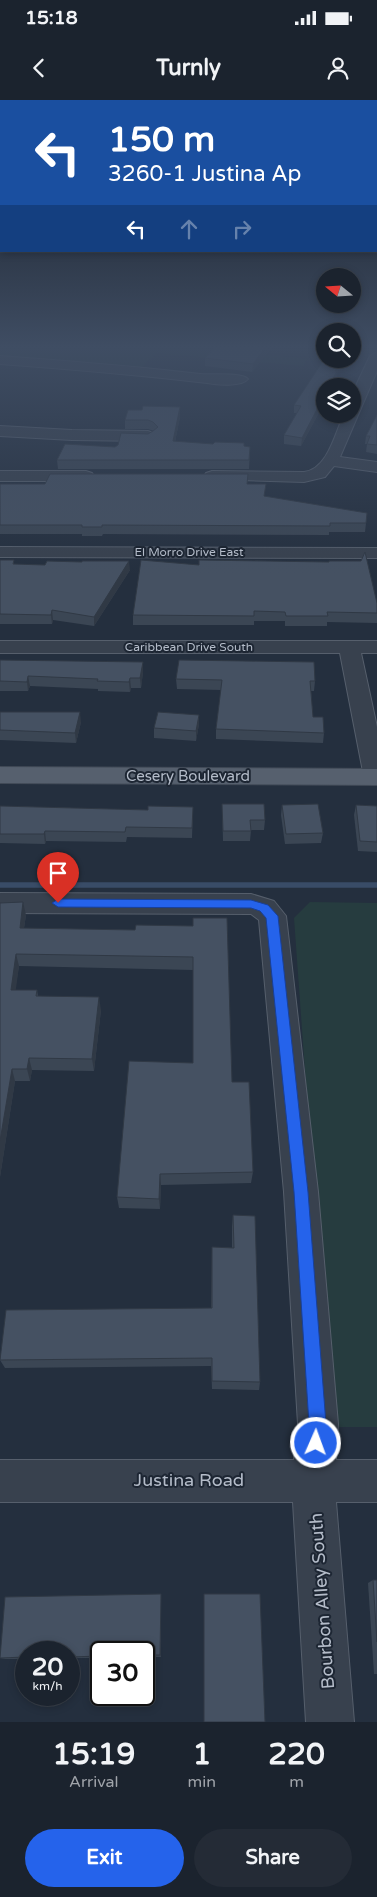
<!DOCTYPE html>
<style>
:root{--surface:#1b232e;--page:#242b36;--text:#f1f3f6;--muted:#a0a4aa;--line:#39404a;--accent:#2563eb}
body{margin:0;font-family:"Varela Round",sans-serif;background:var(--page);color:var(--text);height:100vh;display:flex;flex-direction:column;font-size:19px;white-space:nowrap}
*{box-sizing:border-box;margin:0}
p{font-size:16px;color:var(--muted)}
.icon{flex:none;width:28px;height:28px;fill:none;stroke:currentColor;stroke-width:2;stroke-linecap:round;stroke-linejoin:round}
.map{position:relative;height:1622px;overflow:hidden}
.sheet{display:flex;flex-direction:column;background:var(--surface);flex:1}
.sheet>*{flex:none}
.guide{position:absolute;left:0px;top:0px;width:378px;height:152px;box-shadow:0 2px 8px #0003,0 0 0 1px var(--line);background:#1a4fa0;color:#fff;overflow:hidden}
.needle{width:32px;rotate:288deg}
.tools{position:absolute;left:316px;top:168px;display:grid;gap:10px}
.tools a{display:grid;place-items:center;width:45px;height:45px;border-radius:50%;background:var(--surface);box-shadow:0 2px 8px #0003,0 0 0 1px var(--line);font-size:25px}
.speed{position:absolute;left:15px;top:1541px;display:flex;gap:10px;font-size:25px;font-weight:700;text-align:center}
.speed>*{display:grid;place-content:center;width:65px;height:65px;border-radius:50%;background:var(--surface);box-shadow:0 2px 8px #0003,0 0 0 1px var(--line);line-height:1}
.speed small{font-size:12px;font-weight:400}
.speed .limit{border:2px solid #111;border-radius:8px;background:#fff;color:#111}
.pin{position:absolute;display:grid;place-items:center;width:42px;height:42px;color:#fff;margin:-51px -21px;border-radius:50% 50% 50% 0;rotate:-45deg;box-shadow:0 0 5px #0007}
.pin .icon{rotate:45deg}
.me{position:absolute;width:55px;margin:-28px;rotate:2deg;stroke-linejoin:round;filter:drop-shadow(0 0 4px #0008)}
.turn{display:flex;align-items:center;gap:18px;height:105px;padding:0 25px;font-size:22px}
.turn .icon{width:65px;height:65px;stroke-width:2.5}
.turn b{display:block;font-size:35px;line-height:42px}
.lanes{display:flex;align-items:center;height:48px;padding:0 25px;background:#0003;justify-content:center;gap:25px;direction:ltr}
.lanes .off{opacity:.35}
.eta{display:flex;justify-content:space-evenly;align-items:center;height:85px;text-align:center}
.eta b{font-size:30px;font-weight:700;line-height:35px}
.primary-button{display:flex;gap:10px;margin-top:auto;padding:10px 25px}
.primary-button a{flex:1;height:58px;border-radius:30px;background:var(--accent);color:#fff;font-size:20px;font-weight:700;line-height:58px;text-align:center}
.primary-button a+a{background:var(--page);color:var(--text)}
.status{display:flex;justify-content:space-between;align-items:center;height:35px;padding:0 25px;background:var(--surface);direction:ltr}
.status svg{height:14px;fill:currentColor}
header{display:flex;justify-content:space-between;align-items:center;height:65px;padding:0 25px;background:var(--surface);font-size:22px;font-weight:700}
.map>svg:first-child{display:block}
</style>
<div class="status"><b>15:18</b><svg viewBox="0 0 49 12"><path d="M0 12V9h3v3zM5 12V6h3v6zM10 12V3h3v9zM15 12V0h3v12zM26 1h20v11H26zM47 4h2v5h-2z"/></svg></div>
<header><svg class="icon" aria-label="back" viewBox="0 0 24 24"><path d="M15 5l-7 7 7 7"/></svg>Turnly<svg class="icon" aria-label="person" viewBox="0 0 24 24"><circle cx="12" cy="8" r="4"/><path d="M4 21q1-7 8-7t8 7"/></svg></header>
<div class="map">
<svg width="377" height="1622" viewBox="0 0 377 1622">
<rect width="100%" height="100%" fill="#242f3e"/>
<!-- green -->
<g fill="#263c3f">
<path d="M0,248H201L307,259L303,266L156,253L141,268L0,257Z"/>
<path d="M310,802L377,803V1327H335L315,1110L294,818Z"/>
</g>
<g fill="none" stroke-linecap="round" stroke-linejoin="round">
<!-- stream -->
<path stroke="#394c67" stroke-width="5.5" d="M0,785H377"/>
<!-- minor casing -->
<g stroke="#565f6c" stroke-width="2">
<g id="minor">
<path d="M377,252V271L340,357L377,362V372L334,366L325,377L304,382L206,379L204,376L206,373L212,371L304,372C328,369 335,333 344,314H352V294L370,256Z"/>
<path d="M0,256C67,261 133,266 200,274C210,275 243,272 248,279C242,287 217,285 207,283C138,275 69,269 0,264Z"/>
<path d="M0,326L72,330L148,331L153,333L156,336L153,339L148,341L72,340L0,336Z"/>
<path d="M0,371H86L92,373L94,376L92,379L86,381H0Z"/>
<path d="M0,447L377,448V458L0,457Z"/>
<path d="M0,541H377V553H361L377,627V685L367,683L364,677L340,553H0Z"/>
<path d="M0,793L251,794L274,801L286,816L318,1092L338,1324L336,1360H377V1402H336L354,1622H306L293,1402H0V1360H294L298,1324L284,1092L259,820L251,814L0,813Z"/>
</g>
</g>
<!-- major casing -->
<g stroke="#414a57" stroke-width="2">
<path id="major" d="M0,667L377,669V685L0,683Z"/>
</g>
<!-- minor -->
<use href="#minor" fill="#38414e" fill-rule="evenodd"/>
<!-- major -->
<use href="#major" fill="#56606e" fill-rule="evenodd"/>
</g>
<!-- wall -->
<g fill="#3b4654">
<path d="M214,248H271L252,272L205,266V258Z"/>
<path d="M337,274V279L301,346L284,344V335L297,313H294V305Z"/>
<path d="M180,307V317L175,342L250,347L249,369H58L57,360L115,347L154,331L148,329H125V320L142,310Z"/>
<path d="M377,315V354L366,352L367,344H365L366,336Z"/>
<path d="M0,384H248L265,397L366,423L365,432H329V435L103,434L102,436H82V434H0Z"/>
<path d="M0,460H14V464L130,470L94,526L53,520L52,524H0Z"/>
<path d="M377,503V523L327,522V526H285V521H254V525H133V515Z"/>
<path d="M0,560L143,572L141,588H131L130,592L98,591V589L30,586L28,591H0Z"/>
<path d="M176,579L315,581L314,591H311L313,617L324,633L323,643L216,639V629L221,590L177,589Z"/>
<path d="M0,612L81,622L76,643L0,640Z"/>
<path d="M199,615V624L196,641L154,638V628Z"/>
<path d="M222,704L265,720L264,730H251L250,741H223Z"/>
<path d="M282,705L323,733L321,743L285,744L281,715Z"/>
<path d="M356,705L377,706V752L358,751L354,715Z"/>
<path d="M0,706L148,710L193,707L192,738L127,737L126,742L46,741L45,744L0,743Z"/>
<path d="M0,803L26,815L24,828L135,830L193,826L232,982L253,1072L251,1083L161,1085L160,1109L119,1108L117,1097L193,963V870L19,866L15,890H37L38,896L101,910L94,971L32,970L30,981H15L0,1077Z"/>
<path d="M233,1115L260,1282L259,1290L212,1289L211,1266L5,1268L0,1260L211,1208L212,1147L232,1148V1126Z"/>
<path d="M373,1480H377V1574H374L368,1483Z"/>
<path d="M161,1498V1557H144V1552H101V1558H69V1552H26V1559H5L0,1558Z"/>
</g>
<!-- shaded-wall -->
<g fill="#303945">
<path d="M265,248H271L252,272L253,264Z"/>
<path d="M343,259H347L337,274V279L333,286H329L335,271Z"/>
<path d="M325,294V301L301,346L302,338Z"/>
<path d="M180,307V317L173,351V341Z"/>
<path d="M129,461L130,470L94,526V517Z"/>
<path d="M52,510L53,520L52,524L51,515Z"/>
<path d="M143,562V572L141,588L140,578Z"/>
<path d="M28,576L30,586L28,591L27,582Z"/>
<path d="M130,578L131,588L130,592L129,582Z"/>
<path d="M80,612L81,622L76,643L75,633Z"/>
<path d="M199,615V624L196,641V631Z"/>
<path d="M45,731L46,741L45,744L44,734Z"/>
<path d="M23,802L26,815L22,841L20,828Z"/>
<path d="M16,854L19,866L14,903L11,890Z"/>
<path d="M99,897L101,910L94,971L92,959Z"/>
<path d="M29,958L32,970L30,981L27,969Z"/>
<path d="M12,969L15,981L0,1077V1041Z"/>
<path d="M160,1074L161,1085L160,1109L159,1099Z"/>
<path d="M161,1494V1557L160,1555Z"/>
</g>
<!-- building -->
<g fill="#455162" stroke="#303945">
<path d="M214,248H265L253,264L205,258Z"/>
<path d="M325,258V259H343L335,271H337L329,286H325V294L302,338L284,335L301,306L294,305Z"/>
<path d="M143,306L180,307L173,341L213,344L215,342L244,343V346L250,347L249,360H57L65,344L115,347L118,345L121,333L148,334L153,331L158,327L153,322L148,320H125L128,310H142Z"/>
<path d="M377,315V345L367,344L370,336H366Z"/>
<path d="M50,374H248L247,384H266L264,396L367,413L366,423H330V426L102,425V427H82V425H0V384H45Z"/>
<path d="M365,452L377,503V513L327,512L328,516H286L285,512L254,511V516L133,515L141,460L199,465V460L329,462V461H361Z"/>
<path d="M0,460H14L13,464L45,465L47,461L82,462V461H129L94,517L52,510L51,515L0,514Z"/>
<path d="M0,560L143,562L140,578H130L129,582L97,581L98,579L28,576L27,582L0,581Z"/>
<path d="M179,560L314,562L315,581H310L313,617H323L324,633L216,629L222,580L176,579Z"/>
<path d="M0,612H80L75,633L0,630Z"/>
<path d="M158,612L199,615L196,631L154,628Z"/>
<path d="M222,704H264L265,720H250L251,731H223Z"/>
<path d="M318,704L323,733L286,734L282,705Z"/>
<path d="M356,705L377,706V742L360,741Z"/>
<path d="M0,706L148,710V706L193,707L192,728L126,727L125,732L45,731L44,734H0Z"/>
<path d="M23,802L20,828L135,830L136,825L193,826V818H227L232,982H249L253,1072L160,1074L159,1099L117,1097L129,961L193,963V857L16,854L11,890H37L36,896L99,897L92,959L29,958L27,969H12L0,1041V803Z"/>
<path d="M233,1115L255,1116L260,1282L212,1281V1258L0,1260L6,1210L212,1208V1147L234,1148Z"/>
<path d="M373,1480H377V1542Z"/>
<path d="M161,1494L160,1555H144V1552H101V1556L69,1557V1552H26V1557L0,1558L5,1497Z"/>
<path d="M204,1494H260L265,1622H204Z"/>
</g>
<!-- sky -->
<linearGradient id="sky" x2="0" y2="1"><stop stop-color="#141a22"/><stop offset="0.52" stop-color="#3f4d63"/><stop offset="1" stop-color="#3f4d63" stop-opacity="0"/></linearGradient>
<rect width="377" height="475" fill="url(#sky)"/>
<!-- route -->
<path fill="#2563eb" stroke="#184099" d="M58,799L251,800L268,805L278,816L308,1092L326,1324L325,1343L322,1349L316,1351L310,1349L308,1343L309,1324L294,1092L266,818L260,811L251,808L58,807L52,803Z"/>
<g text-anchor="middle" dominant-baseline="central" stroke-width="4" stroke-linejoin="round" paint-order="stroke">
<!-- far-street labels -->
<g font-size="12" fill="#b4bcc9" stroke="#1d2633">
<text x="189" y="452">El Morro Drive East</text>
<text x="189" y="547">Caribbean Drive South</text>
</g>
<!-- street labels -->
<g font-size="15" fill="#b4bcc9" stroke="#1d2633">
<text x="188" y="676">Cesery Boulevard</text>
</g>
<!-- near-street labels -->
<g font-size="18" fill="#b4bcc9" stroke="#1d2633">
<text x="189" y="1380">Justina Road</text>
<text transform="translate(322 1501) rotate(-94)">Bourbon Alley South</text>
</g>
</g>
</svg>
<div class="tools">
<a><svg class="needle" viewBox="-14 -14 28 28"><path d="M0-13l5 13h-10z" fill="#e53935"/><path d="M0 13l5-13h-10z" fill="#a0a4aa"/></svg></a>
<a><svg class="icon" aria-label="search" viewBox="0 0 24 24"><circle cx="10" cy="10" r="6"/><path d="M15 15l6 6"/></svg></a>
<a><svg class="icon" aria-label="layers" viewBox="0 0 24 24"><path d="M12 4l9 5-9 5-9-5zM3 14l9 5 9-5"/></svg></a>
</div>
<div class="speed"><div>20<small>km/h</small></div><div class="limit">30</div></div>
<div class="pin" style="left:58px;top:803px;background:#d93025"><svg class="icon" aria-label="arrive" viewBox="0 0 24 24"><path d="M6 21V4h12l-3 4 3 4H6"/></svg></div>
<svg class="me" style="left:316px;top:1343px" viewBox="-20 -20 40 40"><circle r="17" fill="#2563eb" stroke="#fff" stroke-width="3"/><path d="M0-11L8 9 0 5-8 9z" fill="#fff"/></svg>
<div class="guide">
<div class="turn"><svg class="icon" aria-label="left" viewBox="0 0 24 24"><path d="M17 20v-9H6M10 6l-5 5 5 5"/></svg><div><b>150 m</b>3260-1 Justina Ap</div></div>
<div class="lanes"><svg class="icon" aria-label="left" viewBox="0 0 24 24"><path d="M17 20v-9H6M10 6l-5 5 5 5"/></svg><svg class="icon off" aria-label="ahead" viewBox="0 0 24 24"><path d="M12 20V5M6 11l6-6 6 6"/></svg><svg class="icon off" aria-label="right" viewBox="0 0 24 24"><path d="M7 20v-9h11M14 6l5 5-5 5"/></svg></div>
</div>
</div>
<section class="sheet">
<div class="eta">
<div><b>15:19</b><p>Arrival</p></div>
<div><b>1</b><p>min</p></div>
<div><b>220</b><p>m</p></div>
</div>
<div class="primary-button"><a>Exit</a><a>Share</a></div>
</section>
